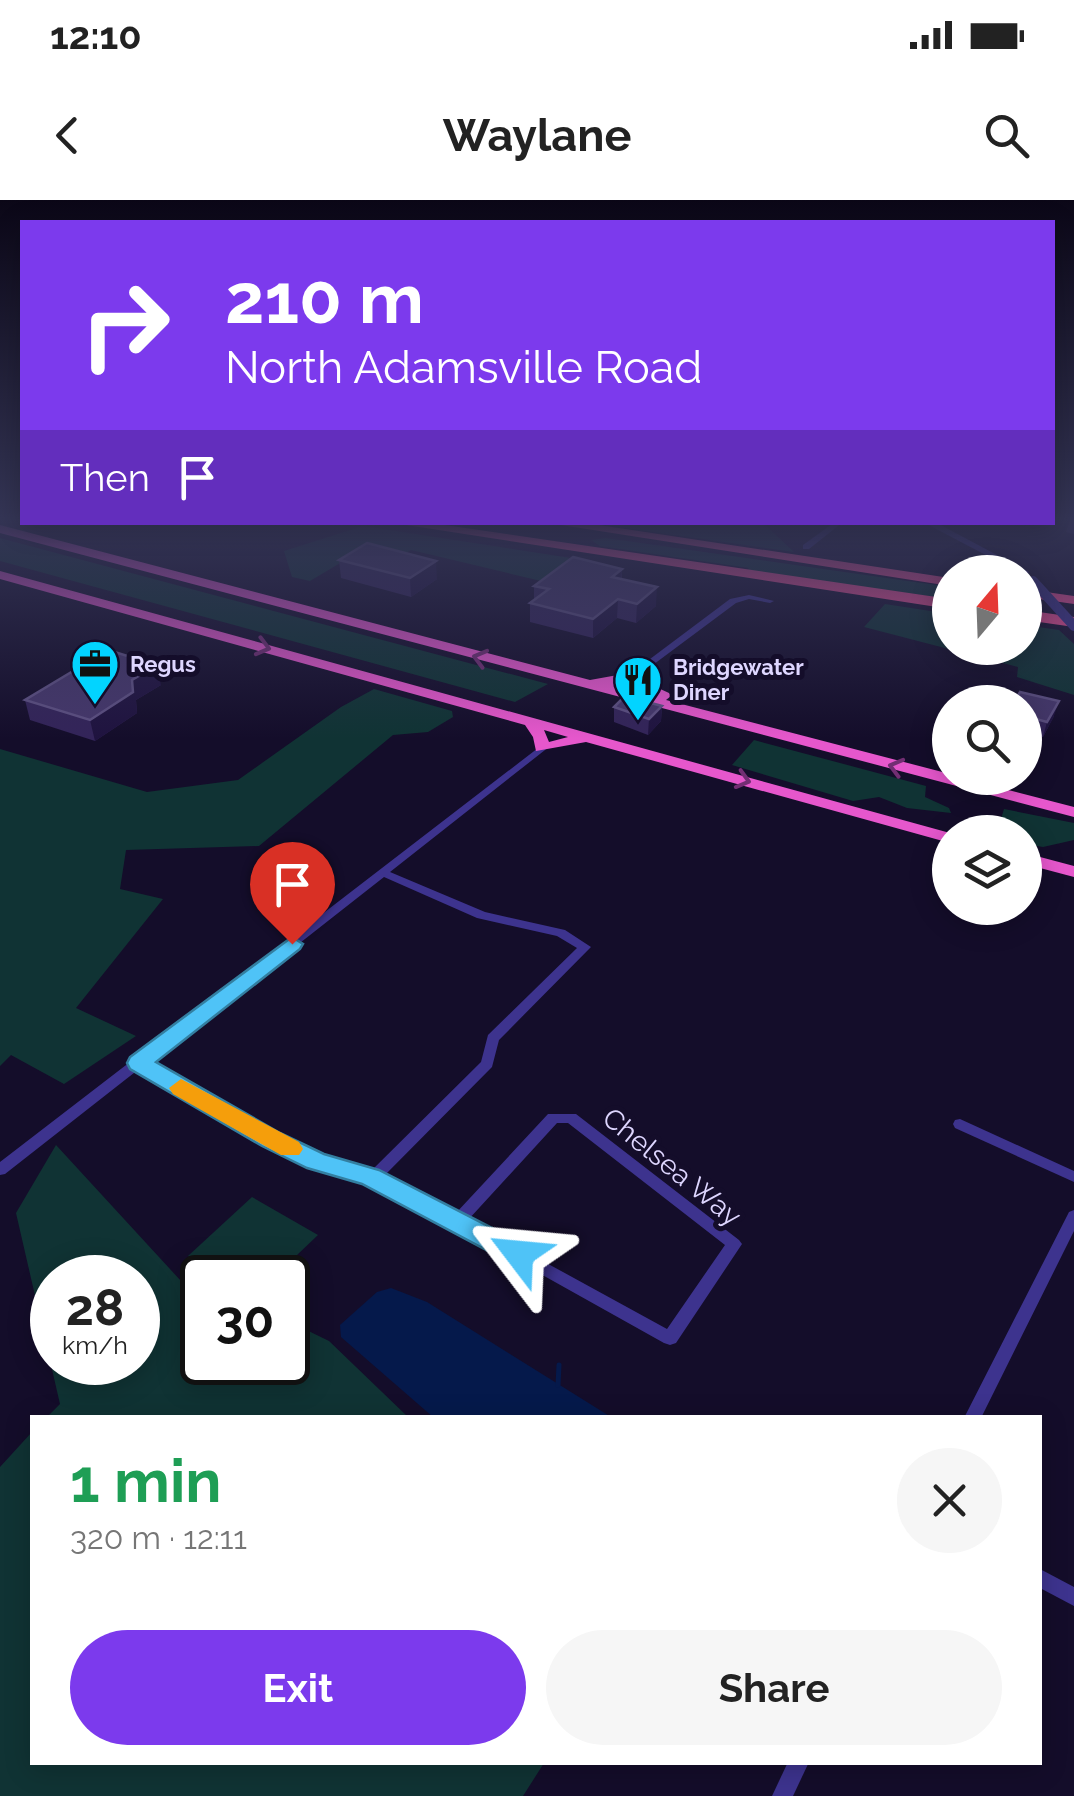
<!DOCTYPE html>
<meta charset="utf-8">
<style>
:root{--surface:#fff;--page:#f6f6f6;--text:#222;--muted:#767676;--accent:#7c3aed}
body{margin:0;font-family:Raleway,sans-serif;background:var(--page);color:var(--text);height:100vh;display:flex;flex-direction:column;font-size:38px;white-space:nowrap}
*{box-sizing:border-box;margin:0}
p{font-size:32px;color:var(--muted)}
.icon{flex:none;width:55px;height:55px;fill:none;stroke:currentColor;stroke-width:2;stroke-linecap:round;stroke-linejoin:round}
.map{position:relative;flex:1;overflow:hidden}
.side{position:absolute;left:30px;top:1215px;width:1012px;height:350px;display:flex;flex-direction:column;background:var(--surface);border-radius:0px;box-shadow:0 5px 25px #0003}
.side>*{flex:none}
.top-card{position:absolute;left:20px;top:20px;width:1035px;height:305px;border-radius:0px;box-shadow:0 5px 25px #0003;background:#7c3aed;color:#fff;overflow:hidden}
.needle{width:65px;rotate:19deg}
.tools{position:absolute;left:932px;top:355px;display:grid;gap:20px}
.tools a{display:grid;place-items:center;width:110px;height:110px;border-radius:50%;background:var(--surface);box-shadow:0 5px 25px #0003;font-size:50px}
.speed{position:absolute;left:30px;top:1055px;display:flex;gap:20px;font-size:50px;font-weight:700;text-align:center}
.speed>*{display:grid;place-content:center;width:130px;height:130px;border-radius:50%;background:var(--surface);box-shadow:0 5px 25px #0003;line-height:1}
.speed small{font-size:25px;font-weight:400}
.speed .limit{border:5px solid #111;border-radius:15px;background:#fff;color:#111}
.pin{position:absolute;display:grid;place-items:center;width:85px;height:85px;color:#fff;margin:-102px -42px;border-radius:50% 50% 50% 0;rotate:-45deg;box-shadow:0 0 10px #0007}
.pin .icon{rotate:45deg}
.me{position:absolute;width:110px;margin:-55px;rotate:299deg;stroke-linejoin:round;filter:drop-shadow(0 0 8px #0008)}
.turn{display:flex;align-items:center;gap:35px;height:210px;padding:0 40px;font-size:45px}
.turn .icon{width:130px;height:130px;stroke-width:2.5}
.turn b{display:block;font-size:70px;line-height:85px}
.then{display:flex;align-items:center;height:95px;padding:0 40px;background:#0003;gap:20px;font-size:38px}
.round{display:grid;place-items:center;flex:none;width:105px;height:105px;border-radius:52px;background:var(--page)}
.head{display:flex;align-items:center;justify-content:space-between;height:170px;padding:0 40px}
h1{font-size:60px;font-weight:700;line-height:75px;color:#1e9e55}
.cta{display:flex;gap:20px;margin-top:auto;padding:20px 40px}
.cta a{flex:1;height:115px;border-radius:60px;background:var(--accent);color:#fff;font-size:40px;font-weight:700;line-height:115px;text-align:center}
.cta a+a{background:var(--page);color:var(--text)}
.status{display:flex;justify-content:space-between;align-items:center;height:70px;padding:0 50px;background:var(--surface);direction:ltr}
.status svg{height:28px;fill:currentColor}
header{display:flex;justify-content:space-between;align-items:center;height:130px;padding:0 40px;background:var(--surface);font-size:45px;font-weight:700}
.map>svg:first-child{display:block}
</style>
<div class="status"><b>12:10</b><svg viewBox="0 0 49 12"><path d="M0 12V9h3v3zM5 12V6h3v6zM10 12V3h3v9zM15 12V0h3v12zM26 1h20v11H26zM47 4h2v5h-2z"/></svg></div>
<header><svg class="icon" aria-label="back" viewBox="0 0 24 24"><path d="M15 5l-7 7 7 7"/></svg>Waylane<svg class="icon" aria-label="search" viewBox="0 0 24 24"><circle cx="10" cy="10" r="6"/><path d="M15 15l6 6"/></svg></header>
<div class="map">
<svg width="1074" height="1596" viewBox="0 0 1074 1596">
<rect width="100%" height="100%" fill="#140d2a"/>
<!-- green -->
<g fill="#103334" fill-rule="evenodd">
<path d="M591,323H763L794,352Z"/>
<path d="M363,326L571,358L541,381L411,350L401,356L357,353L310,381L292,377L284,351Z"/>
<path d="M0,338L548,484L515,502L0,361Z"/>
<path d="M606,338L950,387V399L746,371L749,368L600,346L591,340Z"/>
<path d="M885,404L950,414V448H1025V425L1059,430L1074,444V495L1017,477L1018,467L864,427Z"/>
<path d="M374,489L452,511L453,517L428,532L393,535L259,646L126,650L120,689L163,699L76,808L136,836L64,884L11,855L0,866V549L147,592L238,580L341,507Z"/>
<path d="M754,540L926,586L925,597L949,608L951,613L907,608L879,597L853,601L732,565Z"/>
<path d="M1004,609L1074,623V640L1043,647L1025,644V632H997Z"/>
<path d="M56,945L181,1081L202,1088V1162H288V1121L329,1141L408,1217H47L60,1204L16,1013ZM52,1078H138V1162H52Z"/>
<path d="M252,997L318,1035L274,1077H223L188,1056Z"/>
<path d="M32,1232V1562L544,1563L523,1596H0V1267Z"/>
</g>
<!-- water -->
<path fill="#05194b" d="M391,1088L427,1102L611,1217H433L341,1137L340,1125L377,1092Z"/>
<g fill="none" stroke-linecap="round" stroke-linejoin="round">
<!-- stream -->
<path stroke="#05194b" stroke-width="5" d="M558,1185L559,1165"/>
<!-- minor -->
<g fill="#3d338e" fill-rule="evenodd">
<path d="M835,322H843L809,349H803V345Z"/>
<path d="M749,395L774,401L770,403L749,399L736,403L638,476L630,474L730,399Z"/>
<path d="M542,545L547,548L545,550L390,672L485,712L565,730L591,747L499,840L492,867L383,977L456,1013L548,914H576L739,1040L742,1044L676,1143L670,1145L664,1143L453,1025L365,981L311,965L266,944L139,869L5,974L0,975V962ZM384,677L477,718L557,736L577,748L488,835L481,862L370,972L321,957L276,936L148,862ZM557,923H568L725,1045L667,1129L468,1020Z"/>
<path d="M960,919L1074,971V982L955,928L953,924L955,920Z"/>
<path d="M1074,1010V1031L981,1218H964L1067,1016L1069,1012Z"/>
<path d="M1040,1369L1074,1387V1406L1040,1388Z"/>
<path d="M788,1562H809L793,1596H772Z"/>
</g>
<!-- tertiary -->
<path fill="#3d338e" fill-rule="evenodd" d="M923,322H935L1029,372L1025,375V372H1018Z"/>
<!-- trunk -->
<g fill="#e657cc" fill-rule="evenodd">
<path d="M0,325L590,480L640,471L645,482L669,493L671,496L666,500L950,574V578H962L1074,607V617L0,333ZM630,482L633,487L653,496L613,486Z"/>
<path d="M0,371L950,633V643L586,542L536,551L533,537L525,525L0,379ZM544,530L568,537L549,542Z"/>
<path d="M1025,653L1074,666V677L1025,664Z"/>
</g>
<!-- motorway -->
<g fill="#ff5198" fill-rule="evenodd">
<path d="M387,322H424L950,399V409Z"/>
<path d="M542,322H579L950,378V386Z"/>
<path d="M1025,389L1074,396V404L1025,397Z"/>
<path d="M1025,410L1074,417V427L1025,420Z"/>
</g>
<!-- tertiary-bridge -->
<path stroke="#3d338e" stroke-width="10" d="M1033,381L1074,426"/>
</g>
<!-- wall -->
<g fill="#332459">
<path d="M1074,316V334L1066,332L1070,319Z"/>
<path d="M339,360L437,379L411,397L341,378Z"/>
<path d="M622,369V379L656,406L636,423L617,418L593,438L530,422V403L534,400V386Z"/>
<path d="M161,485L136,500L137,513L95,541L30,520L25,500Z"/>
<path d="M1025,502L1054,516L1043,537L1025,533Z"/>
<path d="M662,506L661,521L648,535L614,522V507Z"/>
</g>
<!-- shaded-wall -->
<g fill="#1f133f">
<path d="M436,361L437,379L411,397L410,378Z"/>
<path d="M622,369L621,388L612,377Z"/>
<path d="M657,387L656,406L636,423L637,404Z"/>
<path d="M618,399L617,418L593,438V419Z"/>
<path d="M157,465L161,485L136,500L137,513L95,541L90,520L132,480Z"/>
<path d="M1059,501L1054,516L1043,537L1047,522Z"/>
<path d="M662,506L661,521L648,535L649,519Z"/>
</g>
<!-- building -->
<g fill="#45376b" stroke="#5d5082" stroke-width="2.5">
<path d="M367,343L436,361L410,378L339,360Z"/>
<path d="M573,357L622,369L612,377L657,387L637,404L618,399L593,419L530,403L549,389L534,386Z"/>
<path d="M108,450L157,465L132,480L133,492L90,520L25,500Z"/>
<path d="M1020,492L1059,501L1047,522L1025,516V502H1014Z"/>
<path d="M625,496L662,506L649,519L614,507Z"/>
</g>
<!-- one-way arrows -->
<defs><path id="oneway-chevron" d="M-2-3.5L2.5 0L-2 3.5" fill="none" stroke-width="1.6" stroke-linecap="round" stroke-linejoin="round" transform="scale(2.5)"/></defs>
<g stroke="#722e73">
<use href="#oneway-chevron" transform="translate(263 447) rotate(15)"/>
<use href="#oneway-chevron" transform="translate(480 458) rotate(-165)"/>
<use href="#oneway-chevron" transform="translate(896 567) rotate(-165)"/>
<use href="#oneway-chevron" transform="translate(743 580) rotate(16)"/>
</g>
<!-- sky -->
<linearGradient id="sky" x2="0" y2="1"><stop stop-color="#0b0717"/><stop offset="0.59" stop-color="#343555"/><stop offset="1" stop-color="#343555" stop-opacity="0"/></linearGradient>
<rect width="1074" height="539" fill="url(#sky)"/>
<!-- route -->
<path fill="#4fc3f7" stroke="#337fa1" stroke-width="2.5" d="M292,737L303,744L300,749L156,862L280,933L324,954L379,970L529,1047L533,1054L529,1062L519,1066L509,1062L362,984L307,968L262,946L130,869L127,863L130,857Z"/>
<!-- slow -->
<path fill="#f59e0b" d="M181,879L299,942L303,949L299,955H281L173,894L169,888Z"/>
<!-- icons -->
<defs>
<g id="office-pin" transform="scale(2.5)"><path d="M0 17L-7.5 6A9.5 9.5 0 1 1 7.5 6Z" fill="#02d4ff" stroke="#140d2a"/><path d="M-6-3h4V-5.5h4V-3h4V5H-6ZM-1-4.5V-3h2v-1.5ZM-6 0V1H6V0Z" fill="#111"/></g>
<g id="restaurant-pin" transform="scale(2.5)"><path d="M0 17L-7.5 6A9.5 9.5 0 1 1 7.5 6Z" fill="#02d4ff" stroke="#140d2a"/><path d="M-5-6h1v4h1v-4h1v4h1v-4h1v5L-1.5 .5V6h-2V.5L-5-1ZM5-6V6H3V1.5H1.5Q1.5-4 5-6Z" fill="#111"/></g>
</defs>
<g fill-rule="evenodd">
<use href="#office-pin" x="95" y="464"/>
<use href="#restaurant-pin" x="638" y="480"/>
</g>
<g text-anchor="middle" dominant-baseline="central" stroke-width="10" stroke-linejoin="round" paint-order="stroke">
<!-- far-poi labels -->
<g font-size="22" font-weight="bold" fill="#ded6ff" stroke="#140d2a" text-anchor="start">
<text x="130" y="464">Regus</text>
<text x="673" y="467">Bridgewater<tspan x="673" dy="25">Diner</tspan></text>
</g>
<!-- street labels -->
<g font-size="28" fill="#ded6ff" stroke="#140d2a">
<text transform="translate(672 967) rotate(39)">Chelsea Way</text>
</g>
</g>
</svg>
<div class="tools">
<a><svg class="needle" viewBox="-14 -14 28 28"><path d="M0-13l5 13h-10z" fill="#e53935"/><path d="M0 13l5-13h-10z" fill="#767676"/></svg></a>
<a><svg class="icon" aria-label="search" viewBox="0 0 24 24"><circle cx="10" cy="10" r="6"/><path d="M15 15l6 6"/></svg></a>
<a><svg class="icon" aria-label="layers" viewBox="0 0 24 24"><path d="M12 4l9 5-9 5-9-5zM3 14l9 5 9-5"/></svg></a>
</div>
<div class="speed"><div>28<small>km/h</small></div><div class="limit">30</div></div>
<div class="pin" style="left:292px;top:744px;background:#d93025"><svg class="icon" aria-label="arrive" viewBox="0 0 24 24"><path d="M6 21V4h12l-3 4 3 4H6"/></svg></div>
<svg class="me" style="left:519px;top:1054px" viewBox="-20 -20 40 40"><path d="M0-17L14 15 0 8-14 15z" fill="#4fc3f7" stroke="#fff" stroke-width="4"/></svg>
<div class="top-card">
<div class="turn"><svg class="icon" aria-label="right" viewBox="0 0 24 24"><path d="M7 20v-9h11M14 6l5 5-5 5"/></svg><div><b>210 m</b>North Adamsville Road</div></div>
<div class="then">Then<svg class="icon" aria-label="arrive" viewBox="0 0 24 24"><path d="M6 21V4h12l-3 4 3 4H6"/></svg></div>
</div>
<section class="side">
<div class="head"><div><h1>1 min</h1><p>320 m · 12:11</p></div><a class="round"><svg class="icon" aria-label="close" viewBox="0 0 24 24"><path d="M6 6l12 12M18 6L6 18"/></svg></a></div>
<div class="cta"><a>Exit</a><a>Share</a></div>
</section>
</div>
